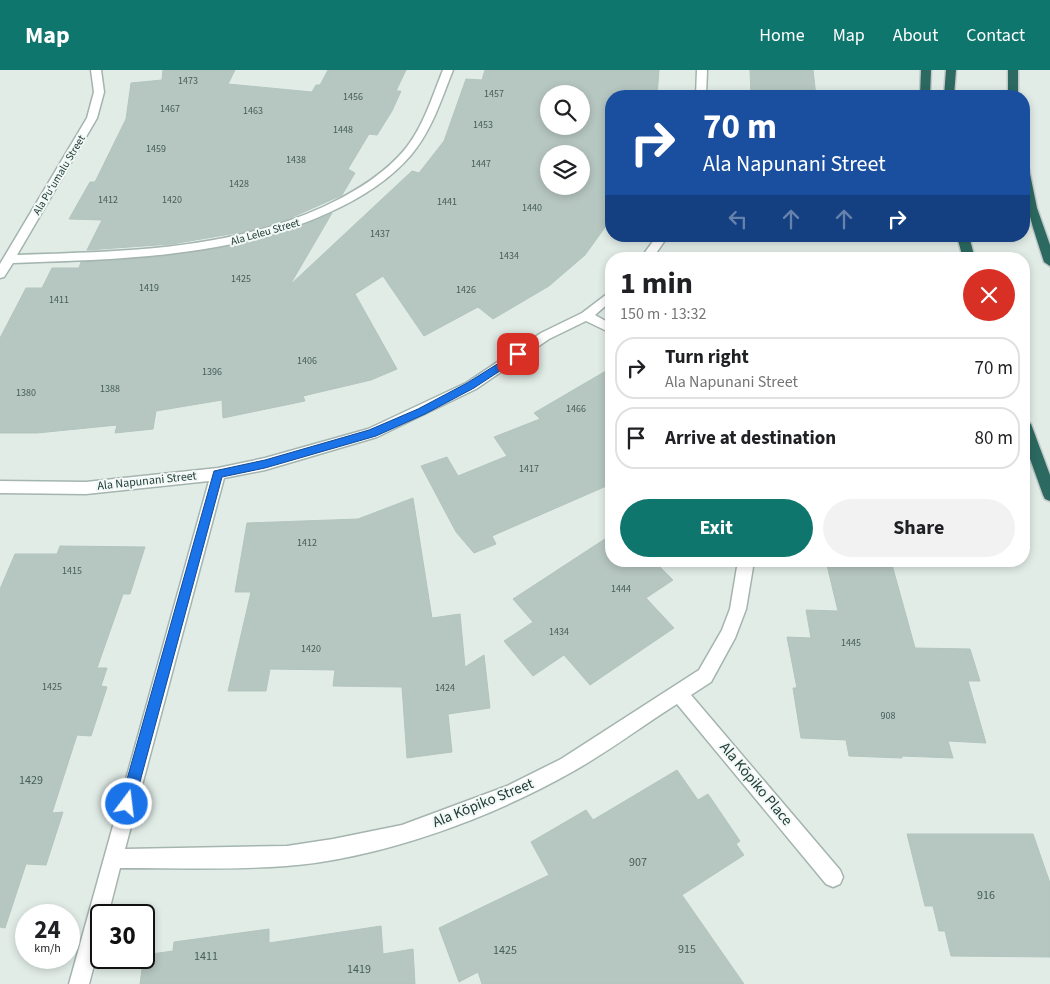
<!DOCTYPE html>
<meta charset="utf-8">
<style>
:root{--surface:#fff;--page:#f2f2f2;--text:#202124;--muted:#757577;--line:#e0e0e0;--accent:#0f766e}
body{margin:0;font-family:"Source Sans 3",sans-serif;background:var(--page);color:var(--text);height:100vh;display:flex;flex-direction:column;font-size:19px;white-space:nowrap}
*{box-sizing:border-box;margin:0}
p{font-size:16px;color:var(--muted)}
.icon{flex:none;width:28px;height:28px;fill:none;stroke:currentColor;stroke-width:2;stroke-linecap:round;stroke-linejoin:round}
.map{position:relative;flex:1;overflow:hidden}
.panel{position:absolute;left:605px;top:182px;width:425px;height:315px;display:flex;flex-direction:column;background:var(--surface);border-radius:20px;box-shadow:0 2px 8px #0003}
.panel>*{flex:none}
.hud{position:absolute;left:605px;top:20px;width:425px;height:152px;border-radius:20px;box-shadow:0 2px 8px #0003;background:#1a4fa0;color:#fff;overflow:hidden}
.controls{position:absolute;left:540px;top:15px;display:grid;gap:10px}
.controls a{display:grid;place-items:center;width:50px;height:50px;border-radius:50%;background:var(--surface);box-shadow:0 2px 8px #0003;font-size:25px}
.speed{position:absolute;left:15px;top:834px;display:flex;gap:10px;font-size:25px;font-weight:700;text-align:center}
.speed>*{display:grid;place-content:center;width:65px;height:65px;border-radius:50%;background:var(--surface);box-shadow:0 2px 8px #0003;line-height:1}
.speed small{font-size:12px;font-weight:400}
.speed .limit{border:2px solid #111;border-radius:8px;background:#fff;color:#111}
.pin{position:absolute;display:grid;place-items:center;width:42px;height:42px;color:#fff;margin:-21px;border-radius:10px;box-shadow:0 2px 8px #0006}
.me{position:absolute;width:55px;margin:-28px;rotate:15deg;stroke-linejoin:round;filter:drop-shadow(0 0 4px #0008)}
.turn{display:flex;align-items:center;gap:18px;height:105px;padding:0 15px;font-size:22px}
.turn .icon{width:65px;height:65px;stroke-width:2.5}
.turn b{display:block;font-size:35px;line-height:42px}
.lanes{display:flex;align-items:center;height:48px;padding:0 15px;background:#0003;justify-content:center;gap:25px;direction:ltr}
.lanes .off{opacity:.35}
.round{display:grid;place-items:center;flex:none;width:52px;height:52px;border-radius:26px;background:var(--page)}
.headline{display:flex;align-items:center;justify-content:space-between;height:85px;padding:0 15px}
h1{font-size:30px;font-weight:700;line-height:38px}
.cta{display:flex;gap:10px;margin-top:auto;padding:10px 15px}
.cta a{flex:1;height:58px;border-radius:30px;background:var(--accent);color:#fff;font-size:20px;font-weight:700;line-height:58px;text-align:center}
.cta a+a{background:var(--page);color:var(--text)}
ul{padding:0;list-style:none}
li{display:flex;align-items:center;gap:15px;height:62px;margin:0 10px 8px;padding:0 5px;border:2px solid var(--line);border-radius:20px}
li div{flex:1}
li b{display:block;font-size:19px}
li em{font-style:normal}
header{display:flex;align-items:center;gap:30px;box-sizing:border-box;height:70px;padding:0 25px;background:var(--accent);color:#fff}
header strong{font-size:24px}
nav{display:flex;gap:28px;margin-inline-start:auto;font-size:18px}
.map>svg:first-child{display:block}
</style>
<header>
<strong>Map</strong>
<nav><a>Home</a><a>Map</a><a>About</a><a>Contact</a></nav>
</header>
<div class="map">
<svg width="1050" height="914" viewBox="0 0 1050 914">
<rect width="100%" height="100%" fill="#e1ece7"/>
<!-- building -->
<g fill="#b6c6c0" stroke="#b3c5bf" fill-rule="evenodd">
<path d="M163,0H235L228,14L312,22L316,15H320L328,0H406L396,21H401L392,41L377,65L369,64L348,99L355,103L342,125L286,150L248,161L172,174L87,180L102,150L69,149L90,112H95L126,49L131,13L162,10Z"/>
<path d="M485,0H659L657,26H611V149L585,185L549,216L493,249L478,237L424,266L383,206L355,224L397,299L371,310L303,326L305,331L223,348L222,330L156,341L153,359L115,363L117,355L37,363H0V268L26,218H42L52,198H79L81,192L134,189L213,179L291,160L332,143L290,215L412,101L419,103L444,71L466,9L482,10ZM549,24H581V56H549ZM549,84H581V116H549Z"/>
<path d="M750,0H813L816,26H751Z"/>
<path d="M611,298V414L492,466L496,474L474,483L456,462L421,396L447,387L458,406L507,386L494,367L540,349L534,343Z"/>
<path d="M413,428L432,548L460,544L465,597L484,585L490,638L448,644L452,682L407,688L402,617L333,616L335,600L270,599L266,621H228L251,522H235L247,453L358,449Z"/>
<path d="M611,465V491H654L673,510L646,528L674,558L590,615L564,585L533,606L504,571L533,552L513,529Z"/>
<path d="M60,476L145,477L130,524H123L97,598H107L101,616L107,617L91,666L77,665L52,743L63,742L46,795L26,794L5,858L0,857V519L15,484H57Z"/>
<path d="M826,491H891L915,578L970,579L980,611H968L986,673L948,671L953,688L902,686V688L849,686L846,670L801,668L793,618H797L787,567L811,568L806,540L838,541Z"/>
<path d="M677,700L698,730L708,724L740,771L736,774L744,785L682,825L744,914H482L478,902L459,912L439,858L549,805L531,772L586,740L593,750Z"/>
<path d="M907,764H1033L1050,813V887L951,886L945,861H939L933,836H925Z"/>
<path d="M381,856L383,884L413,879L415,914H140L144,885L173,881L174,872L269,859V873Z"/>
</g>
<g fill="none" stroke-linecap="round" stroke-linejoin="round">
<!-- minor casing -->
<g stroke="#a4b4af" stroke-width="3">
<g id="minor">
<path d="M91,0H101L104,22L97,48L17,185C121,181 226,181 323,137C353,123 384,105 406,78C424,55 432,27 443,0H453C441,30 432,60 411,85C389,111 359,129 328,143C229,188 120,189 13,193L4,207L0,208V194L87,48L94,22Z"/>
<path d="M697,0H707L706,26H696Z"/>
<path d="M657,166H668L652,189H640Z"/>
<path d="M611,221V231L595,245L611,254V263L586,251L549,269L476,319L377,367L265,400L224,408L125,779L287,776L333,769L402,755L507,716L561,689L699,600L722,560L730,539L738,491H754L746,539L735,568L711,612L691,625L840,800L843,807L840,814L833,817L826,814L677,634C642,656 608,682 572,702C491,748 380,789 286,796C232,800 175,798 120,798L108,845H101V869L89,914H69L209,411L86,424L0,423V411L86,412L218,398L265,388L368,359L466,313L541,263L582,243Z"/>
</g>
</g>
<!-- highway casing -->
<g stroke="#c1c8c7" stroke-width="3">
<g id="highway">
<path d="M921,0H931L930,26H920Z"/>
<path d="M946,0H956L954,26H944Z"/>
<rect x="1008" y="0" width="10" height="26"/>
<path d="M1024,96L1029,99L1037,138L1050,175V196L1044,192C1034,160 1022,130 1024,96Z"/>
<path d="M957,166H969L975,189H963Z"/>
<path d="M1024,349L1031,354L1050,405V431L1045,429L1043,425L1024,372Z"/>
</g>
</g>
<!-- minor -->
<use href="#minor" fill="#fff" fill-rule="evenodd"/>
<!-- highway -->
<use href="#highway" fill="#2c6960" fill-rule="evenodd"/>
</g>
<!-- route -->
<path fill="#1a73e8" stroke="#114b97" d="M518,281L521,282V287L474,318L425,344L376,366L265,398L222,407L134,734L132,739L127,741L122,739L120,734L214,401L265,390L369,360L418,339L467,313Z"/>
<g text-anchor="middle" dominant-baseline="central" stroke-width="4" stroke-linejoin="round" paint-order="stroke">
<!-- number labels -->
<g font-size="10" fill="#465e59">
<text x="188" y="11">1473</text>
<text x="494" y="24">1457</text>
<text x="353" y="27">1456</text>
<text x="170" y="39">1467</text>
<text x="253" y="41">1463</text>
<text x="483" y="55">1453</text>
<text x="343" y="60">1448</text>
<text x="156" y="79">1459</text>
<text x="296" y="90">1438</text>
<text x="481" y="94">1447</text>
<text x="239" y="114">1428</text>
<text x="108" y="130">1412</text>
<text x="172" y="130">1420</text>
<text x="447" y="132">1441</text>
<text x="532" y="138">1440</text>
<text x="380" y="164">1437</text>
<text x="509" y="186">1434</text>
<text x="241" y="209">1425</text>
<text x="149" y="218">1419</text>
<text x="466" y="220">1426</text>
<text x="59" y="230">1411</text>
<text x="307" y="291">1406</text>
<text x="212" y="302">1396</text>
<text x="110" y="319">1388</text>
<text x="26" y="323">1380</text>
<text x="576" y="339">1466</text>
<text x="529" y="399">1417</text>
<text x="307" y="473">1412</text>
<text x="72" y="501">1415</text>
<text x="621" y="519">1444</text>
<text x="559" y="562">1434</text>
<text x="851" y="573">1445</text>
<text x="311" y="579">1420</text>
<text x="52" y="617">1425</text>
<text x="445" y="618">1424</text>
<text x="888" y="646">908</text>
</g>
<!-- far-street labels -->
<g font-size="11" fill="#213c37" stroke="#f1f8f5">
<text transform="translate(59 105) rotate(-59)">Ala Puʻumalu Street</text>
<text transform="translate(265 162) rotate(-16)">Ala Leleu Street</text>
</g>
<!-- street labels -->
<g font-size="12" fill="#213c37" stroke="#f1f8f5">
<text transform="translate(147 411) rotate(-6)">Ala Napunani Street</text>
</g>
<!-- near-number labels -->
<g font-size="12" fill="#465e59">
<text x="31" y="710">1429</text>
<text x="638" y="792">907</text>
<text x="986" y="825">916</text>
<text x="687" y="879">915</text>
<text x="505" y="880">1425</text>
<text x="206" y="886">1411</text>
<text x="359" y="899">1419</text>
</g>
<!-- near-street labels -->
<g font-size="15" fill="#213c37" stroke="#f1f8f5">
<text transform="translate(756 714) rotate(50)">Ala Kōpiko Place</text>
<text transform="translate(483 733) rotate(-22)">Ala Kōpiko Street</text>
</g>
</g>
</svg>
<div class="controls">
<a><svg class="icon" aria-label="search" viewBox="0 0 24 24"><circle cx="10" cy="10" r="6"/><path d="M15 15l6 6"/></svg></a>
<a><svg class="icon" aria-label="layers" viewBox="0 0 24 24"><path d="M12 4l9 5-9 5-9-5zM3 14l9 5 9-5"/></svg></a>
</div>
<div class="speed"><div>24<small>km/h</small></div><div class="limit">30</div></div>
<div class="pin" style="left:518px;top:284px;background:#d93025"><svg class="icon" aria-label="arrive" viewBox="0 0 24 24"><path d="M6 21V4h12l-3 4 3 4H6"/></svg></div>
<svg class="me" style="left:127px;top:734px" viewBox="-20 -20 40 40"><circle r="17" fill="#1a73e8" stroke="#fff" stroke-width="3"/><path d="M0-11L8 9 0 5-8 9z" fill="#fff"/></svg>
<div class="hud">
<div class="turn"><svg class="icon" aria-label="right" viewBox="0 0 24 24"><path d="M7 20v-9h11M14 6l5 5-5 5"/></svg><div><b>70 m</b>Ala Napunani Street</div></div>
<div class="lanes"><svg class="icon off" aria-label="left" viewBox="0 0 24 24"><path d="M17 20v-9H6M10 6l-5 5 5 5"/></svg><svg class="icon off" aria-label="ahead" viewBox="0 0 24 24"><path d="M12 20V5M6 11l6-6 6 6"/></svg><svg class="icon off" aria-label="ahead" viewBox="0 0 24 24"><path d="M12 20V5M6 11l6-6 6 6"/></svg><svg class="icon" aria-label="right" viewBox="0 0 24 24"><path d="M7 20v-9h11M14 6l5 5-5 5"/></svg></div>
</div>
<section class="panel">
<div class="headline"><div><h1>1 min</h1><p>150 m · 13:32</p></div><a class="round" style="background:#d93025;color:#fff"><svg class="icon" aria-label="close" viewBox="0 0 24 24"><path d="M6 6l12 12M18 6L6 18"/></svg></a></div>
<ul>
<li><svg class="icon" aria-label="right" viewBox="0 0 24 24"><path d="M7 20v-9h11M14 6l5 5-5 5"/></svg><div><b>Turn right</b><p>Ala Napunani Street</p></div><em>70 m</em></li>
<li><svg class="icon" aria-label="arrive" viewBox="0 0 24 24"><path d="M6 21V4h12l-3 4 3 4H6"/></svg><div><b>Arrive at destination</b></div><em>80 m</em></li>
</ul>
<div class="cta"><a>Exit</a><a>Share</a></div>
</section>
</div>
